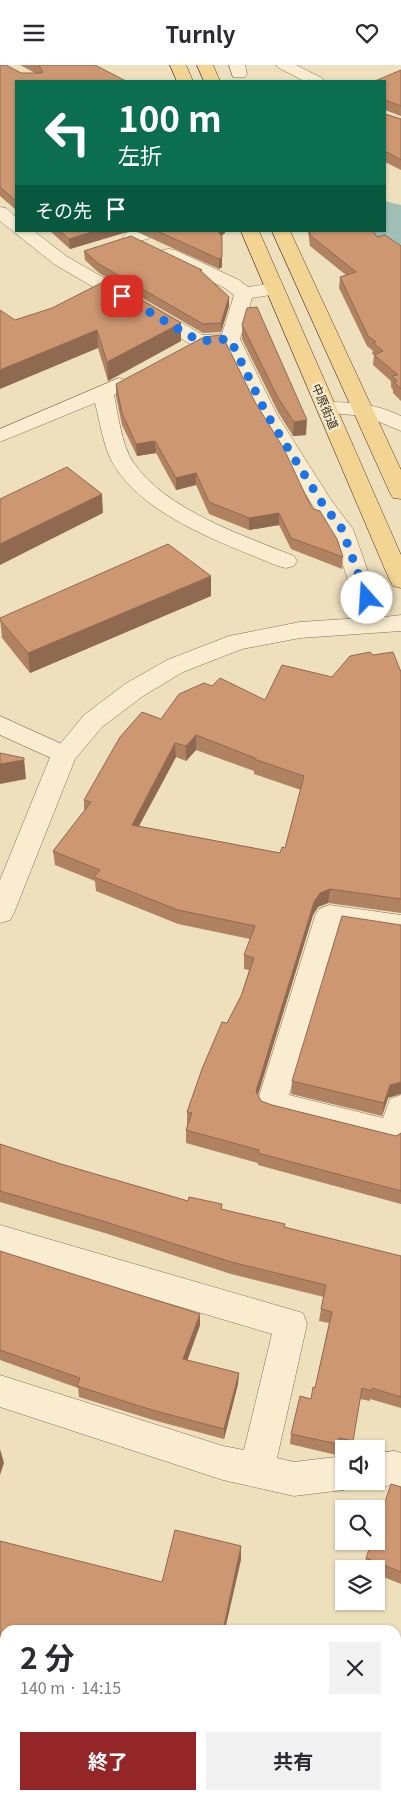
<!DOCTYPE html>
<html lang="ja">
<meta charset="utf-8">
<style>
:root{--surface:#fff;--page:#f2f2f3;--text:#2b2b33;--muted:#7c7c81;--accent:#952627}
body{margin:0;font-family:Georgia,"Noto Sans JP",serif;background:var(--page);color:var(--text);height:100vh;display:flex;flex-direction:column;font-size:19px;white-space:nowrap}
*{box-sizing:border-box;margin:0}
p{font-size:16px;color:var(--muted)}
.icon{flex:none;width:28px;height:28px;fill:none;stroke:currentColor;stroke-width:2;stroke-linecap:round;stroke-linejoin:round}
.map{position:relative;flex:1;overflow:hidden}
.panel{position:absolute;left:0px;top:1560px;width:401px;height:175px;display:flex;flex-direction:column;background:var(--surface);border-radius:15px 15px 0 0;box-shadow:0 1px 4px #0004}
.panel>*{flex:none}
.guide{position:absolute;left:15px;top:15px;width:371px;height:152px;border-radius:0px;box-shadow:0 1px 4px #0004;background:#0b6e4f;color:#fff;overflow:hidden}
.fabs{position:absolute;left:335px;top:1375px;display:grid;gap:10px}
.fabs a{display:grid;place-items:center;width:50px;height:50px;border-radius:0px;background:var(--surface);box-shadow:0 1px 4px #0004;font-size:25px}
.pin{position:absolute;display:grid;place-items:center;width:42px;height:42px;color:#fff;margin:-21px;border-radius:10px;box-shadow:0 2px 8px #0006}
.me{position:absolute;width:55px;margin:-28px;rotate:341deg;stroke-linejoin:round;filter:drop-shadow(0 0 4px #0008)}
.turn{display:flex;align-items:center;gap:18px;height:105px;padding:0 20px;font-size:22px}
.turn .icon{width:65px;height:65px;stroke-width:2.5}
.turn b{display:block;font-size:35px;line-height:42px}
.then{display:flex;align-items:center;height:48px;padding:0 20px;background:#0003;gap:10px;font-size:19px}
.round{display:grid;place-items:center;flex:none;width:52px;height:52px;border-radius:0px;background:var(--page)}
.summary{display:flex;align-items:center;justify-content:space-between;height:85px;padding:0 20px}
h1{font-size:30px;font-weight:700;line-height:38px}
.cta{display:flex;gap:10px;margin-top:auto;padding:10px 20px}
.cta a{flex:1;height:58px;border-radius:0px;background:var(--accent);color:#fff;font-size:20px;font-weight:700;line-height:58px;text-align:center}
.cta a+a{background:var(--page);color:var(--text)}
header{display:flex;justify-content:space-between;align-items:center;height:65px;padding:0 20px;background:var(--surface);font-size:22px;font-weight:700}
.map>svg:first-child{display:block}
</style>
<header><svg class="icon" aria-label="menu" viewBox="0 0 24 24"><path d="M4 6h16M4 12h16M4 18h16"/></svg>Turnly<svg class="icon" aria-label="heart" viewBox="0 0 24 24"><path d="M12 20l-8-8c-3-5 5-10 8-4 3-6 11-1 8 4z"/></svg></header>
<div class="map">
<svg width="401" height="1735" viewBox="0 0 401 1735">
<rect width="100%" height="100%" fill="#eedfbd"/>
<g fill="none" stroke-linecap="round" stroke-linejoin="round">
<!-- river -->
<path fill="#a1bfb6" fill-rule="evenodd" d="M385,136L401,140V187L385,183L373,166H385Z"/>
<!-- street casing -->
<g stroke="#866f56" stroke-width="1">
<g id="street">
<path d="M229,0H245L247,9L245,12H233Z"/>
<path d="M276,0H296L322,13L324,16H304L279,3Z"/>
<path d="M0,142L6,143L16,152V166H34L66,191L203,270L222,269L234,230L225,223L163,193L160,189L163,185L169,184L175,185L239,215L248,222L275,218L282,220L284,224L282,228L252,233L240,274L276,348L331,435L353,464L384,552L401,550V566L300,573L242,584L183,607L143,631L102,662L75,694L14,848L10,855L0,858V815L51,690L84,650L125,619L167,595L229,571L300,557L361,553L331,465L311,438L256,348L223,280L199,282L192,280L54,199L0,156Z"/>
<path d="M132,166H160C154,174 135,178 126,176L123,172L126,168Z"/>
<path d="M119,313L126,315L129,319L126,323L114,330C118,349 122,381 133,397C166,445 242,470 294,491L297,496L294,501L286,503L278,501C225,479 142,451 112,397C103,380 100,357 95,338L0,377V364Z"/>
<path d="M326,337C352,337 378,339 401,351V366L365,351L319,347L316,343L319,339Z"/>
<path d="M329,840L401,850V872L339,863L289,1030L383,1053L390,1034L401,1030V1079L394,1082L272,1051L261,1047L257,1038L315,851L319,844Z"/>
<path d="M0,1160L303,1248L307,1259L277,1393L294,1397L344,1391V1416H358L356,1420L344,1425L294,1431L223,1415L0,1342V1310L223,1381L244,1385L272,1269L0,1188Z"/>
<path d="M395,1386L401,1388V1422L395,1420L376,1422L364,1417L376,1416V1388Z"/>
</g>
</g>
<!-- secondary casing -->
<g stroke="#67503a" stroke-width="1">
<path id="secondary" d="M0,651L73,684L77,690L73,696L64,699L0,670Z"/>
</g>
<!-- primary casing -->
<g stroke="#533d2b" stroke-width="1">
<g id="primary">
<path d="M170,0H186L193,16H177Z"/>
<path d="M197,0H213L220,16H204Z"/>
<path d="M241,166H259L401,490V523L393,521L390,516Z"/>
<path d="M272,166H290L401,405V434L393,433L390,428Z"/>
</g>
</g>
<!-- street -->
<use href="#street" fill="#f9ecd0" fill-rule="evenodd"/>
<!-- secondary -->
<use href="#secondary" fill="#f9ecd0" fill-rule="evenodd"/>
<!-- primary -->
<use href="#primary" fill="#f3d493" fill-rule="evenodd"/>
</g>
<!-- wall -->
<g fill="#b08262" fill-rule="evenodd">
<path d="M0,0L21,8H35L20,0H95L16,16V145L0,131Z"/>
<path d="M401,5V51L385,45V16Z"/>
<path d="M385,47V49L401,54V105L385,97Z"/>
<path d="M50,166H130L70,184Z"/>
<path d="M135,166H225V168L221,171L222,202L219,204Z"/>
<path d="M308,166H373L377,172L401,181V336L393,328V325L391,322V316L373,300L374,290L372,289L373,286L367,281L339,223L340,212L346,210L310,181Z"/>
<path d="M84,186L202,207L229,241L221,267L203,268L99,208L85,195Z"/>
<path d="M15,255L181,258V276L108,316L98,283Z"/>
<path d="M242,260L306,370L293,371L278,347L242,274Z"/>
<path d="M116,319L255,337L313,444L343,492L342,504L291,484L279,460L249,465L209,449L196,420L176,425L156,388L137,391L122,360L116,331Z"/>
<path d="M211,531L30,608L2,573L0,553Z"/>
<path d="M373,590L401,607V848L328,838L318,842L313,850L258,1030L261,1036L272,1040L396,1071L401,1068V1139L258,1100V1098L186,1078V1065L188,1060H187V1047L227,958L241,931L249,905L244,904V890L250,874L178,859L96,826L95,816L55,800L53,786L84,746V735L161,654L265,635L332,612ZM196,685L254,706V709L301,725L285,783L280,788L139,761L176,692L186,696Z"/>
<path d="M292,1016L388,1033L382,1051L291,1029Z"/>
<path d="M0,1079L61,1099L188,1136L222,1144L285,1162L401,1191V1343L370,1334V1336L360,1334L351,1384H344V1385L337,1384L336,1390L290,1379L291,1369L311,1334L315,1323L329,1258L319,1256L321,1244L324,1232L231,1209L108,1169L0,1137Z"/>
<path d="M0,1186L200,1260L187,1295L239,1308L238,1319L224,1374L153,1355L79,1332L78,1323L0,1295Z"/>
<path d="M401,1422V1519L376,1509V1504L363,1503L366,1493Z"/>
</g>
<!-- shaded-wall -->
<g fill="#906a50">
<path d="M95,166H130L70,184L69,174Z"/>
<path d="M217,166H225V168L217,175Z"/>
<path d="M222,192V202L219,204V194Z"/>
<path d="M229,232V241L221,267V258Z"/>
<path d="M181,258V276L108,316L107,297Z"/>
<path d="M97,265L98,283L0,324V305Z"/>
<path d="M307,355L306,370L293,371L294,357Z"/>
<path d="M155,376L156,388L137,391L136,379Z"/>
<path d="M196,408V420L176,425V413Z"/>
<path d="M102,429L103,448L0,500V479Z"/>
<path d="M279,448V460L249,465V453Z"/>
<path d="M211,511V531L30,608L28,588Z"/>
<path d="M196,670V685L186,696V681Z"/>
<path d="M175,678L176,692L132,774V760Z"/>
<path d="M24,693L26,714L0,719V699Z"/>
<path d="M330,824L328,838L318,842L313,850L255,1039L256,1026L314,837L320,828Z"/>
<path d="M401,1017V1029L388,1033L382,1051L384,1038L390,1020Z"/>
<path d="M200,1249V1260L184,1305L183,1294Z"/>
<path d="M239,1308L238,1319L224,1374V1364Z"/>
<path d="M0,1384L4,1398L0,1410Z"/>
<path d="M241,1481V1495L225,1565H223Z"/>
<path d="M186,1730H189L188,1735H185Z"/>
</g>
<!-- building -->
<g fill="#cd9772" stroke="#906a50" fill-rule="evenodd">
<path d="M0,0H6L21,8H41L43,7L40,2L37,0H95L126,16H16V136L0,122Z"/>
<path d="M401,5V41L385,35V16H375Z"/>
<path d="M385,47V49L401,54V95L385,86Z"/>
<path d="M60,166H95L69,174Z"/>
<path d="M157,166H218L222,172V192L219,194Z"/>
<path d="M310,166H373L377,172L385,170L401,181V324L394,317L397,316L392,311L398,310L374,290L383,286L373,278L376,277L368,271L340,212L356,207L310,170Z"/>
<path d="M131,171L202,205H200L229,232L221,258L203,259L99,199L84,186Z"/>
<path d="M107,215L181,258L107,297L97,265L0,305V245L15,255L52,243Z"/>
<path d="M257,242L307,355L294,357L278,333L242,260L247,243Z"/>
<path d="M222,270L255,337L284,384L305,429L313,444L320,446L337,474L343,492L291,473L279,448L249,453L209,437L196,408L176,413L155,376L136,379L122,348L116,319L204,272Z"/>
<path d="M67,402L102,429L0,479V434Z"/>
<path d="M168,479L211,511L28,588L0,555V553Z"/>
<path d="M370,587L373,590L393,587L401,607V834L330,824L320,828L314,837L256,1026L261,1036L272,1040L396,1071L401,1068V1126L258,1088L259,1085L186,1065L192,1048L187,1047L202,1004L222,957L227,958L241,931L254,893L244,890L255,861L178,845L94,812L100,805L53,786L91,737L84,735L120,672L142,647L161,654L179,629L204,618L212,621L220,613L265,635L282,600L332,612L350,591ZM196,670L255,693L254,694L304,711L285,783L282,782L280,788L132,760L175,678L186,681Z"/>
<path d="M0,688L24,693V695L0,699Z"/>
<path d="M342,851L401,860V1017L390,1020L384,1038L292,1016Z"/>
<path d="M0,1079L61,1099L188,1136L189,1132L222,1139L221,1144L285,1159L284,1162L401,1191V1332L372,1323V1326L362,1323L353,1376L339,1373L338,1379L291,1369L300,1331L311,1334L313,1322L315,1323L332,1247L321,1244L326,1220L231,1197L106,1157L0,1126Z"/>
<path d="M0,1186L200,1249L183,1294L239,1308L224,1364L152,1345L77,1321L80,1313L0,1285Z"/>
<path d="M391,1419L401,1422V1507L366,1493L372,1476H376V1463Z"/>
<path d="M175,1465L241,1481L223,1565H5V1730H186L185,1735H0V1476L162,1517Z"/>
</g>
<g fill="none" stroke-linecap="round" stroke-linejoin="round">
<!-- route -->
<path stroke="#1a73e8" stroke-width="9" stroke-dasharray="0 16.2" d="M122,231L199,276L230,274L266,348L322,438L342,464L367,533"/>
</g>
<g text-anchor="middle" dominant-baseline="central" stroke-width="5" stroke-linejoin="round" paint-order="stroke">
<!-- far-street labels -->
<g font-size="12" fill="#35271b" stroke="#f5e9cc">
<text transform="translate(326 341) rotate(67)">中原街道</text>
</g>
</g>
</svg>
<div class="fabs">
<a><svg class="icon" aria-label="sound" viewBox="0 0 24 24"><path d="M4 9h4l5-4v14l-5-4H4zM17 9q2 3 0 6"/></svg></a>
<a><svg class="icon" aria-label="search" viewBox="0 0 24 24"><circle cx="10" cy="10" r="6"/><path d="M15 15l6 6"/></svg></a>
<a><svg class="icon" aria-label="layers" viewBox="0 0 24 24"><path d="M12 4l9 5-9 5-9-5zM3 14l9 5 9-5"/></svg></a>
</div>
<div class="pin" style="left:122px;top:231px;background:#d93025"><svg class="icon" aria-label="arrive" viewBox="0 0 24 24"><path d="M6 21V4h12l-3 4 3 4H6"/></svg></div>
<svg class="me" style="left:367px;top:533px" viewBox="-20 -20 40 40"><circle r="19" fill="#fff"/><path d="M0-13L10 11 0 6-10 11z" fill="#1a73e8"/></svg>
<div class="guide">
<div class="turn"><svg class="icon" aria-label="left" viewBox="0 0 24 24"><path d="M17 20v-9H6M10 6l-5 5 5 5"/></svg><div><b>100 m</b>左折</div></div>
<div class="then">その先<svg class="icon" aria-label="arrive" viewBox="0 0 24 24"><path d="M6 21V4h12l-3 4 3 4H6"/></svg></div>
</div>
<section class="panel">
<div class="summary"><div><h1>2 分</h1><p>140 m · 14:15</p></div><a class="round"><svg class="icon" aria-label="close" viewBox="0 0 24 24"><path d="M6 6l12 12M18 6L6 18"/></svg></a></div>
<div class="cta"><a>終了</a><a>共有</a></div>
</section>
</div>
